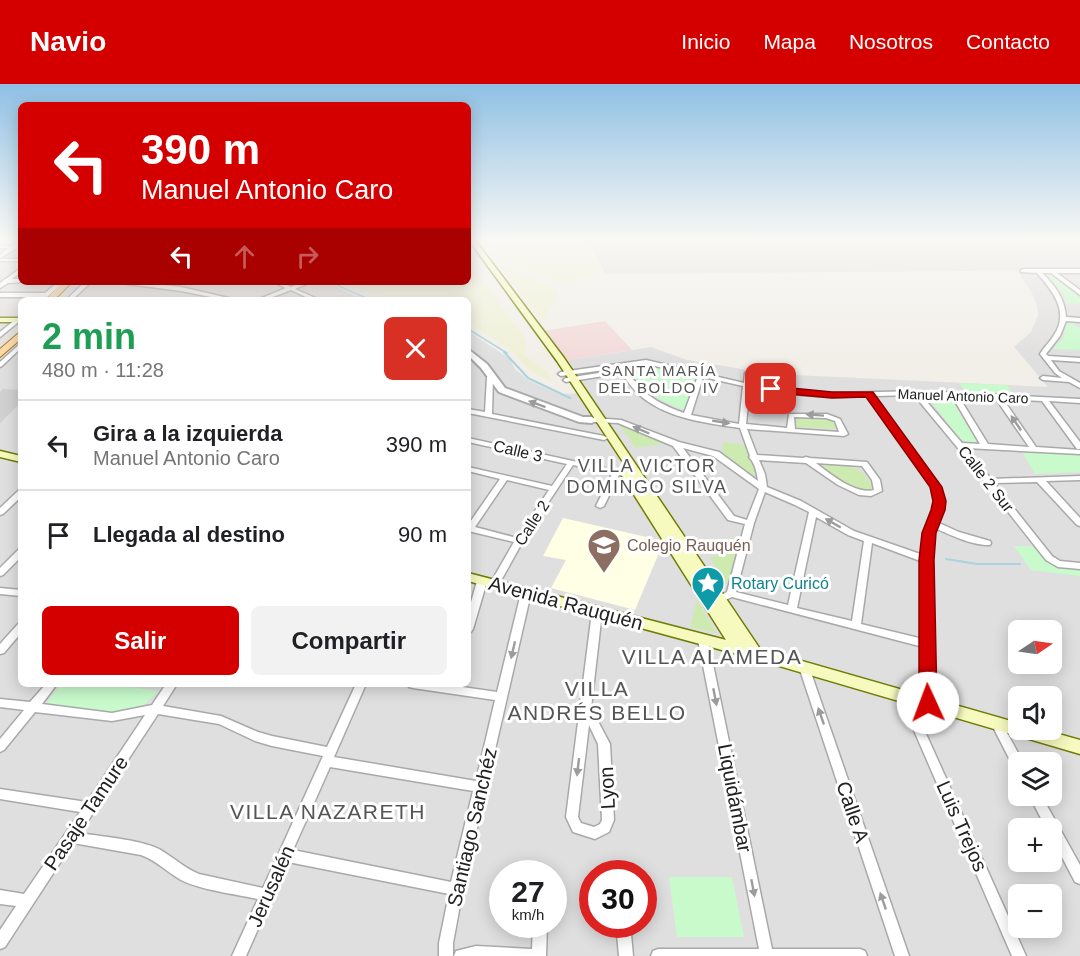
<!DOCTYPE html>
<html lang="es">
<meta charset="utf-8">
<style>
:root{--surface:#fff;--page:#f2f2f2;--text:#202124;--muted:#757577;--line:#e0e0e0;--accent:#d40000}
body{margin:0;font-family:Helvetica,sans-serif;background:var(--page);color:var(--text);height:100vh;display:flex;flex-direction:column;font-size:22px;white-space:nowrap}
*{box-sizing:border-box;margin:0}
p{font-size:20px;color:var(--muted)}
.icon{flex:none;width:33px;height:33px;fill:none;stroke:currentColor;stroke-width:2;stroke-linecap:round;stroke-linejoin:round}
.map{position:relative;flex:1;overflow:hidden}
.sheet{position:absolute;left:18px;top:213px;width:453px;height:390px;display:flex;flex-direction:column;background:var(--surface);border-radius:9px;box-shadow:0 3px 15px #0003}
.sheet>*{flex:none}
.banner{position:absolute;left:18px;top:18px;width:453px;height:183px;border-radius:9px;box-shadow:0 3px 15px #0003;background:#d40000;color:#fff;overflow:hidden}
.needle{width:39px;rotate:77deg}
.fabs{position:absolute;left:1008px;top:536px;display:grid;gap:12px}
.fabs a{display:grid;place-items:center;width:54px;height:54px;border-radius:9px;background:var(--surface);box-shadow:0 3px 15px #0003;font-size:30px}
.speed{position:absolute;left:489px;top:776px;display:flex;gap:12px;font-size:30px;font-weight:700;text-align:center}
.speed>*{display:grid;place-content:center;width:78px;height:78px;border-radius:50%;background:var(--surface);box-shadow:0 3px 15px #0003;line-height:1}
.speed small{font-size:15px;font-weight:400}
.speed .limit{border:9px solid #d22;background:#fff;color:#111}
.pin{position:absolute;display:grid;place-items:center;width:51px;height:51px;color:#fff;margin:-26px;border-radius:12px;box-shadow:0 3px 9px #0006}
.me{position:absolute;width:66px;margin:-33px;rotate:358deg;stroke-linejoin:round;filter:drop-shadow(0 0 4px #0008)}
.turn{display:flex;align-items:center;gap:21px;height:126px;padding:0 24px;font-size:27px}
.turn .icon{width:78px;height:78px;stroke-width:2.5}
.turn b{display:block;font-size:42px;line-height:51px}
.lanes{display:flex;align-items:center;height:57px;padding:0 24px;background:#0003;justify-content:center;gap:30px;direction:ltr}
.lanes .off{opacity:.35}
.round{display:grid;place-items:center;flex:none;width:63px;height:63px;border-radius:9px;background:var(--page)}
.head{display:flex;align-items:center;justify-content:space-between;height:102px;padding:0 24px}
h1{font-size:36px;font-weight:700;line-height:45px;color:#1e9e55}
.action{display:flex;gap:12px;margin-top:auto;padding:12px 24px}
.action a{flex:1;height:69px;border-radius:9px;background:var(--accent);color:#fff;font-size:24px;font-weight:700;line-height:69px;text-align:center}
.action a+a{background:var(--page);color:var(--text)}
ul{padding:0;list-style:none}
li{display:flex;align-items:center;gap:18px;height:90px;padding:0 24px;border-top:2px solid var(--line)}
li div{flex:1}
li b{display:block;font-size:22px}
li em{font-style:normal}
header{display:flex;align-items:center;gap:36px;box-sizing:border-box;height:84px;padding:0 30px;background:var(--accent);color:#fff}
header strong{font-size:28px}
nav{display:flex;gap:33px;margin-inline-start:auto;font-size:21px}
.map>svg:first-child{display:block}
</style>
<header>
<strong>Navio</strong>
<nav><a>Inicio</a><a>Mapa</a><a>Nosotros</a><a>Contacto</a></nav>
</header>
<div class="map">
<svg width="1080" height="872" viewBox="0 0 1080 872">
<rect width="100%" height="100%" fill="#f2efe9"/>
<!-- residential -->
<path fill="#e0dfdf" fill-rule="evenodd" d="M0,155H21V198H327L355,212L374,216H21V600H468V247L510,275L515,285L528,296L559,310L589,309L566,277L651,263L687,276L773,290L1048,303L1014,263L1031,248L1038,232L1037,222L1032,209L1017,186H1080V872H0ZM1018,546H1052V579H1018ZM1018,612H1052V645H1018ZM1018,678H1052V711H1018ZM1018,744H1052V777H1018ZM502,789H554V840H502ZM592,789H644V840H592ZM1018,810H1052V843H1018Z"/>
<!-- commercial -->
<path fill="#f2dad9" d="M605,237L632,266L566,277L543,247Z"/>
<!-- education -->
<path fill="#ffffe5" d="M563,434L664,457L635,526L551,504L566,476L543,472Z"/>
<!-- religious -->
<path fill="#d0d0d0" d="M3,305L21,306V318L0,339V308Z"/>
<!-- airport -->
<path fill="#e1dfda" d="M588,155H1080V186L605,190Z"/>
<!-- farmland -->
<g fill="#eef0d5">
<path d="M477,155H586L602,189L566,201L488,172Z"/>
<path d="M468,176L524,252L526,260L524,271L548,288L552,298L532,288L511,266L468,239V216H410L372,210L339,198H468Z"/>
<path d="M498,180L558,204L556,216L542,238Z"/>
</g>
<!-- grass -->
<g fill="#cdebb0">
<path d="M795,332L824,333L835,337L839,343L833,345L798,343L795,341Z"/>
<path d="M619,341L666,359L636,364Z"/>
<path d="M723,358L746,361L756,390H750L722,370Z"/>
<path d="M822,380C847,382 861,378 872,403L871,407H862L820,385Z"/>
<path d="M742,452L727,501L710,473L731,469L723,456Z"/>
<path d="M697,515L716,549L690,543Z"/>
</g>
<!-- park -->
<g fill="#c8facc">
<path d="M1047,190H1053L1080,212V220H1067L1063,210Z"/>
<path d="M1067,239H1073L1080,245V266L1053,265L1063,254Z"/>
<path d="M645,278L696,291L685,326C652,314 645,308 624,281Z"/>
<path d="M959,299L1007,301L1014,310L965,307Z"/>
<path d="M927,312L950,313L977,358H967L959,354Z"/>
<path d="M1022,367L1080,371V388L1035,390Z"/>
<path d="M1014,462H1032L1056,483L1080,485V492L1031,486Z"/>
<path d="M61,600H107L159,607L138,627L119,632L41,626Z"/>
<path d="M669,793H732L744,853H677Z"/>
</g>
<g fill="none" stroke-linecap="round" stroke-linejoin="round">
<!-- stream-far1 -->
<g stroke="#aad3df" stroke-width="1.5">
<path d="M330,198L366,214L397,216"/>
<path d="M468,245L507,269"/>
</g>
<!-- stream -->
<g stroke="#aad3df" stroke-width="2">
<path d="M504,268L528,294L570,314"/>
<path d="M946,475L977,480H1020"/>
</g>
<!-- minor casing -->
<g stroke="#a9a9a9" stroke-width="3">
<g id="minor">
<path d="M19,156H21V159L17,164L0,174V171L8,164H0V162H12Z"/>
<rect x="0" y="175" width="21" height="2"/>
<path d="M21,184V188L12,195H21V198H23L8,199L0,204V199Z"/>
<path d="M1023,185H1080V189H1057L1080,206V211L1051,189H1042C1055,201 1065,215 1066,233L1080,234V238L1066,237L1060,252L1046,270L1048,272L1080,274V278L1051,276L1059,287L1080,299V304L1069,298L1043,296L1040,294L1043,292L1062,294L1055,289L1040,270C1044,263 1050,258 1054,251C1070,228 1052,206 1037,189L1021,188V186Z"/>
<path d="M58,198H64L45,215H41V213H0V209H45Z"/>
<path d="M85,198H91L72,216H66Z"/>
<path d="M124,198H139L181,203L237,216H226L181,207L127,200Z"/>
<path d="M273,198H280L291,203L303,198H311L295,205L320,216H312L291,206L265,216H257L286,204Z"/>
<path d="M21,231V236L0,253V248Z"/>
<path d="M21,259V264L2,282L0,283V278Z"/>
<path d="M646,276L744,299L745,289L748,287L751,289L750,300L802,307L832,309L923,307L1080,315V319L1049,317L1080,358V365H1077L1042,317L1003,315L1036,363L1080,366V370L966,364L991,395L1080,392V396L1046,397L1080,434V442L1077,441L1037,398L994,399L1052,472L1060,477L1080,479V485L1058,483L1046,476L957,363L914,311L875,312L940,403C943,418 943,424 937,438L959,448L990,457L991,459L990,461C974,462 950,451 935,444L933,449L931,476L933,619L932,622L928,623L924,622L923,619V563L732,513L719,519H713L711,517L713,515L727,508L745,440L728,436L673,362L618,339L594,338L591,336L594,334L621,336L679,358L719,368L758,397C757,389 755,379 749,373L750,372L740,344C707,339 670,335 643,314C634,307 628,298 622,289L566,298L563,296L566,294L619,286L618,284L561,292L558,290L561,288ZM646,280L698,292L684,329C654,318 642,309 624,283ZM703,293L743,302L739,340L691,331ZM750,303L802,311L832,313L868,312L932,403L935,417L934,426L925,449L923,471L854,447L801,417L767,403L765,390L759,376L806,379L838,401L859,411L871,412L882,407L880,396L867,378L810,374L806,373L803,374L757,371L747,345L844,352L848,350L840,335L827,330H789L787,344L746,340ZM921,311L952,312L980,360L962,359ZM959,313L996,315L1029,363L988,360ZM794,333L826,334L835,337L839,348L795,345ZM683,364L713,372L759,405L747,436L734,432ZM816,379L862,382L872,396L874,406C856,411 830,390 816,379ZM765,408L795,421L809,428L788,521L736,508L754,439ZM816,433L848,451L864,457L852,537L797,524ZM872,459L923,478V555L861,540Z"/>
<path d="M490,291L493,293L492,330L604,352L608,354L604,356L468,329V325L485,328L487,293Z"/>
<path d="M468,354L632,390L636,392L632,394L619,391L604,422L600,424L596,422L612,390L573,381L523,457L498,502H492L490,500L514,458L468,447V441L500,395L468,387V383L552,402L567,380L468,358ZM507,396L549,406L517,454L475,443Z"/>
<path d="M18,407H21V413L3,430L0,431V424Z"/>
<path d="M21,465V473L3,491L0,492V484L18,466Z"/>
<path d="M482,494L485,495L487,497L473,545L471,548L468,549V529L477,497L479,495Z"/>
<path d="M0,504L21,506V512L0,510Z"/>
<path d="M526,506L529,507L531,509L463,805L453,859V872H439V859L449,810L288,778L246,872H232L258,815C235,810 201,806 181,796C167,788 156,776 141,771L73,759L5,863L0,865V846L16,822L0,820V806L24,810L80,728L0,715V705L87,718L145,631L112,637L35,628L4,666L0,668V655L24,626L0,623V615L30,618L46,600H57L42,620L112,629L152,621L166,600H177L163,622L221,632L258,648L272,652L327,663L356,600H366L334,673L476,697L495,616L413,604L409,603L408,600H441L497,608L521,509L523,507ZM158,630L219,640L255,657L272,662L323,672L263,804L199,790C184,784 173,773 159,765C137,755 103,753 80,749ZM330,683L473,707L451,798L293,766Z"/>
<path d="M597,525L600,526L602,528L591,624L610,660L614,736L609,748L595,755L573,748L566,733L592,528L594,526ZM589,641L598,660L602,736L600,740L594,743L581,739L578,733Z"/>
<path d="M21,539V549L4,569L0,570V560L18,540Z"/>
<path d="M703,552L706,553L708,556L772,865H860L865,867L867,872H651L653,867L658,865H759L698,556L700,553Z"/>
<path d="M804,579L808,580L809,583L909,872H895L799,583L800,580Z"/>
<path d="M904,608L908,609L909,612L1026,872H1012L899,612L900,609Z"/>
<path d="M996,634L1000,636L1023,678H1018V685L1014,684L991,639L992,636Z"/>
<path d="M1029,711H1041L1080,781V800L1075,798L1052,754V744H1046Z"/>
<path d="M533,840H547L546,872H454L456,867L476,862L532,865Z"/>
<path d="M616,840H630L633,872H619Z"/>
</g>
</g>
<!-- tertiary casing -->
<g stroke="#a9a9a9" stroke-width="4">
<path id="tertiary" d="M468,265L487,280L505,304L583,333H592L596,336L592,339L579,338L499,308L481,284L468,271Z"/>
</g>
<!-- secondary casing -->
<g stroke="#707d05" stroke-width="3">
<g id="secondary">
<path d="M468,155H474L564,274L760,565L1018,639V645H1041L1080,656V670L755,575L468,497V489L726,556L619,387L621,385L627,384L557,277Z"/>
<rect x="0" y="234" width="21" height="4"/>
<path d="M0,367L21,372V378L0,373Z"/>
</g>
</g>
<!-- primary casing -->
<g stroke="#a06b00" stroke-width="2">
<g id="primary">
<path d="M63,198H72L54,216H45Z"/>
<path d="M21,247V255L0,273V265Z"/>
</g>
</g>
<!-- minor -->
<use href="#minor" fill="#fff" fill-rule="evenodd"/>
<!-- tertiary -->
<use href="#tertiary" fill="#fff" fill-rule="evenodd"/>
<!-- secondary -->
<use href="#secondary" fill="#f7fabf" fill-rule="evenodd"/>
<!-- primary -->
<use href="#primary" fill="#fcd6a4" fill-rule="evenodd"/>
</g>
<!-- one-way arrows -->
<defs><path id="oneway-solid" d="M-6-.8H1V-3.2L6.5 0L1 3.2V.8H-6Z" transform="scale(1.5)"/></defs>
<g fill="#9c9c9c">
<use href="#oneway-solid" transform="translate(537 320) rotate(-160)"/>
<use href="#oneway-solid" transform="translate(815 331) rotate(-176)"/>
<use href="#oneway-solid" transform="translate(721 338) rotate(9)"/>
<use href="#oneway-solid" transform="translate(1016 339) rotate(-124)"/>
<use href="#oneway-solid" transform="translate(641 346) rotate(-157)"/>
<use href="#oneway-solid" transform="translate(833 439) rotate(-150)"/>
<use href="#oneway-solid" transform="translate(513 566) rotate(103)"/>
<use href="#oneway-solid" transform="translate(715 613) rotate(79)"/>
<use href="#oneway-solid" transform="translate(821 632) rotate(-109)"/>
<use href="#oneway-solid" transform="translate(578 683) rotate(97)"/>
<use href="#oneway-solid" transform="translate(753 804) rotate(79)"/>
<use href="#oneway-solid" transform="translate(883 817) rotate(-109)"/>
</g>
<!-- sky -->
<linearGradient id="sky" x2="0" y2="1"><stop stop-color="#8fc0e4"/><stop offset="0.56" stop-color="#f9f8f5"/><stop offset="1" stop-color="#f9f8f5" stop-opacity="0"/></linearGradient>
<rect width="1080" height="277" fill="url(#sky)"/>
<!-- route -->
<path fill="#d40000" stroke="#8a0000" stroke-width="1.5" d="M771,302L832,308H873L942,403L946,417L945,426L936,449L934,476L937,619L934,624L928,626L922,624L919,619V476L922,449L931,426L933,417L930,403L866,313L832,314L767,308L766,305Z"/>
<!-- icons -->
<defs>
<g id="school-pin" transform="scale(1.725)"><path d="M0 17L-7.5 6A9.5 9.5 0 1 1 7.5 6Z" fill="#8d6e63" stroke="#fff"/><path d="M0-5L7-2L0 1L-7-2ZM-4 1L0 2.5L4 1V4Q0 6-4 4Z" fill="#fff"/></g>
<g id="sight-pin" transform="scale(1.725)"><path d="M0 17L-7.5 6A9.5 9.5 0 1 1 7.5 6Z" fill="#0f9aa8" stroke="#fff"/><path d="M0-6L1.8-2.2L6-1.7L2.9 1.2L3.7 5.4L0 3.3L-3.7 5.4L-2.9 1.2L-6-1.7L-1.8-2.2Z" fill="#fff"/></g>
</defs>
<g fill-rule="evenodd">
<use href="#school-pin" x="604" y="461"/>
<use href="#sight-pin" x="708" y="499"/>
</g>
<g text-anchor="middle" dominant-baseline="central" stroke-width="6" stroke-linejoin="round" paint-order="stroke">
<!-- far-street labels -->
<g font-size="14" fill="#222" stroke="#fff">
<text transform="translate(963 312) rotate(2)">Manuel Antonio Caro</text>
</g>
<!-- far-neighbourhood labels -->
<g font-size="15" letter-spacing="1.5" fill="#555" stroke="#fff">
<text x="659" y="286">SANTA MARÍA<tspan x="659" dy="17">DEL BOLDO IV</tspan></text>
</g>
<!-- street labels -->
<g font-size="16" fill="#222" stroke="#fff">
<text transform="translate(518 367) rotate(13)">Calle 3</text>
<text transform="translate(986 395) rotate(52)">Calle 2 Sur</text>
<text transform="translate(532 439) rotate(-57)">Calle 2</text>
</g>
<!-- education labels -->
<g font-size="16" fill="#785e54" stroke="#fff" text-anchor="start">
<text x="627" y="461">Colegio Rauquén</text>
</g>
<!-- culture labels -->
<g font-size="16" fill="#0d838f" stroke="#fff" text-anchor="start">
<text x="731" y="499">Rotary Curicó</text>
</g>
<!-- neighbourhood labels -->
<g font-size="18" letter-spacing="1.5" fill="#555" stroke="#fff">
<text x="647" y="382">VILLA VICTOR<tspan x="647" dy="21">DOMINGO SILVA</tspan></text>
</g>
<!-- near-street labels -->
<g font-size="20" fill="#222" stroke="#fff">
<text transform="translate(566 519) rotate(15)">Avenida Rauquén</text>
<text transform="translate(607 704) rotate(-93)">Lyon</text>
<text transform="translate(735 714) rotate(79)">Liquidámbar</text>
<text transform="translate(853 728) rotate(71)">Calle A</text>
<text transform="translate(86 729) rotate(-56)">Pasaje Tamure</text>
<text transform="translate(962 742) rotate(66)">Luis Trejos</text>
<text transform="translate(472 743) rotate(-77)">Santiago Sanchéz</text>
<text transform="translate(271 802) rotate(-66)">Jerusalén</text>
</g>
<!-- near-neighbourhood labels -->
<g font-size="21" letter-spacing="1.5" fill="#555" stroke="#fff">
<text x="712" y="572">VILLA ALAMEDA</text>
<text x="597" y="604">VILLA<tspan x="597" dy="24">ANDRÉS BELLO</tspan></text>
<text x="328" y="727">VILLA NAZARETH</text>
</g>
</g>
</svg>
<div class="fabs">
<a><svg class="needle" viewBox="-14 -14 28 28"><path d="M0-13l5 13h-10z" fill="#e53935"/><path d="M0 13l5-13h-10z" fill="#757577"/></svg></a>
<a><svg class="icon" aria-label="sound" viewBox="0 0 24 24"><path d="M4 9h4l5-4v14l-5-4H4zM17 9q2 3 0 6"/></svg></a>
<a><svg class="icon" aria-label="layers" viewBox="0 0 24 24"><path d="M12 4l9 5-9 5-9-5zM3 14l9 5 9-5"/></svg></a>
<a>+</a>
<a>−</a>
</div>
<div class="speed"><div>27<small>km/h</small></div><div class="limit">30</div></div>
<div class="pin" style="left:771px;top:305px;background:#d93025"><svg class="icon" aria-label="arrive" viewBox="0 0 24 24"><path d="M6 21V4h12l-3 4 3 4H6"/></svg></div>
<svg class="me" style="left:928px;top:619px" viewBox="-20 -20 40 40"><circle r="19" fill="#fff"/><path d="M0-13L10 11 0 6-10 11z" fill="#d40000"/></svg>
<div class="banner">
<div class="turn"><svg class="icon" aria-label="left" viewBox="0 0 24 24"><path d="M17 20v-9H6M10 6l-5 5 5 5"/></svg><div><b>390 m</b>Manuel Antonio Caro</div></div>
<div class="lanes"><svg class="icon" aria-label="left" viewBox="0 0 24 24"><path d="M17 20v-9H6M10 6l-5 5 5 5"/></svg><svg class="icon off" aria-label="ahead" viewBox="0 0 24 24"><path d="M12 20V5M6 11l6-6 6 6"/></svg><svg class="icon off" aria-label="right" viewBox="0 0 24 24"><path d="M7 20v-9h11M14 6l5 5-5 5"/></svg></div>
</div>
<section class="sheet">
<div class="head"><div><h1>2 min</h1><p>480 m · 11:28</p></div><a class="round" style="background:#d93025;color:#fff"><svg class="icon" aria-label="close" viewBox="0 0 24 24"><path d="M6 6l12 12M18 6L6 18"/></svg></a></div>
<ul>
<li><svg class="icon" aria-label="left" viewBox="0 0 24 24"><path d="M17 20v-9H6M10 6l-5 5 5 5"/></svg><div><b>Gira a la izquierda</b><p>Manuel Antonio Caro</p></div><em>390 m</em></li>
<li><svg class="icon" aria-label="arrive" viewBox="0 0 24 24"><path d="M6 21V4h12l-3 4 3 4H6"/></svg><div><b>Llegada al destino</b></div><em>90 m</em></li>
</ul>
<div class="action"><a>Salir</a><a>Compartir</a></div>
</section>
</div>
